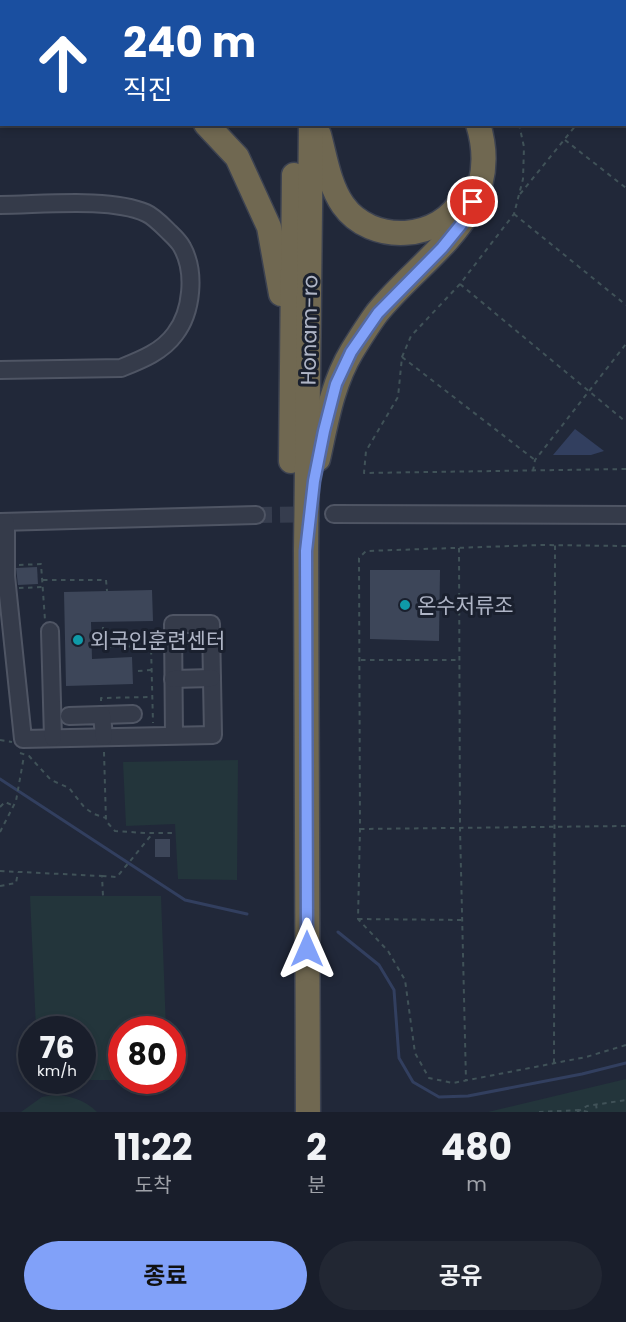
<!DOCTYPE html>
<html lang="ko">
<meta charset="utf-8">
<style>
:root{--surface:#191e2b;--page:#222733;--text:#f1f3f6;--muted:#9fa2a9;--line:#373c47;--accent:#81a1f9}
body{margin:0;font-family:Poppins,"Noto Sans KR",sans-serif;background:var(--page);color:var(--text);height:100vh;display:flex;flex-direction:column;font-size:22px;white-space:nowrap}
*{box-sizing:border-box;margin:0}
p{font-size:20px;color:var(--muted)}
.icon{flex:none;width:33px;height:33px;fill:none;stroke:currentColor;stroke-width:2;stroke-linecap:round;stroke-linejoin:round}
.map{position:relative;height:1112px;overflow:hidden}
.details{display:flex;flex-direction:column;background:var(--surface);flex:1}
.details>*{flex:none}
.guide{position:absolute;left:0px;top:0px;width:627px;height:126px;box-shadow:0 3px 9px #0003,0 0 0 2px var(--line);background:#1a4fa0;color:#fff;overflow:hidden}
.speed{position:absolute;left:18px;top:1016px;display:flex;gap:12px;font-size:30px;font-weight:700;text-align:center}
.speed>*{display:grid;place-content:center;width:78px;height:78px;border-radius:50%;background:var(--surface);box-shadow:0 3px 9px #0003,0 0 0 2px var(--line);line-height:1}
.speed small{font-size:15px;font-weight:400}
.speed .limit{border:9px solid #d22;background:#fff;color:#111}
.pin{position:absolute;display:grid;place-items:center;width:51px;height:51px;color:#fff;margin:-26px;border:3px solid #fff;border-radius:50%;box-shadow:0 2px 6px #0007}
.me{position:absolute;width:66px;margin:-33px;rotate:0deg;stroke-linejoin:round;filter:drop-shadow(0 0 4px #0008)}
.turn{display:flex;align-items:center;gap:21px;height:126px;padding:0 24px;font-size:27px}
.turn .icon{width:78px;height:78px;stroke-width:2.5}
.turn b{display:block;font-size:42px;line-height:51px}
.eta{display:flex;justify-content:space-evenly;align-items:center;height:102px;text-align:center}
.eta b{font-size:36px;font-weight:700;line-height:42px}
.button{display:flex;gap:12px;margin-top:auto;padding:12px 24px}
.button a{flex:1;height:69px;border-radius:36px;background:var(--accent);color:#111;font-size:24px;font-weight:700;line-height:69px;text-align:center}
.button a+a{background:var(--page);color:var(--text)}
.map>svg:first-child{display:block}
</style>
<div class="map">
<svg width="626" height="1112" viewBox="0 0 626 1112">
<rect width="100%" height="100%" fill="#212839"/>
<!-- green -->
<g fill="#23353b">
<path d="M238,760L237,880L178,879L175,824L126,826L123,762Z"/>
<path d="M30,896H161L166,1029H122L121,1080H83L82,1029H36Z"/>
<path d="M626,1079V1112H488Z"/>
<path d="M53,1095C69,1095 85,1100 97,1112H21L42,1097Z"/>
</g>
<!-- water -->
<path fill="#323f5f" d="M575,429L604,451L591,455H553Z"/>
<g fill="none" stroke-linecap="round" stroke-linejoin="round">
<!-- stream -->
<g stroke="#323f5f" stroke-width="3">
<path d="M621,0L623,2"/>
<path d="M0,779L185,900L247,914"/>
<path d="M338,932L379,965L394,990L399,1058L413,1082L439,1097L468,1096L582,1074L626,1063"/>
</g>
</g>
<!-- building -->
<g fill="#3d4659">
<path d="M37,567L38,584L18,585L16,568Z"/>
<path d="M370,570H440L439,641L370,639Z"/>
<path d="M152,590L153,621L91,622L92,659L132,657L133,684L66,686L64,592Z"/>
<rect x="155" y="839" width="15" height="18"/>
</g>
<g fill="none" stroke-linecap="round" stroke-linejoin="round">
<!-- minor-tunnel -->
<path stroke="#363d4e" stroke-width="16" stroke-dasharray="16 8" stroke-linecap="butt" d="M256,515L334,514"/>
<!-- minor casing -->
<g stroke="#4f5564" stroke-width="20">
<g id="minor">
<path d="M0,205C40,205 110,197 146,213C153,216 161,224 167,230C172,235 179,241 182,247C196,272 192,312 175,334C162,352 141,360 121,368L0,370"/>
<path d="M334,514L626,515"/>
<path d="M0,522L256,515"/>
<path d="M6,522V576L23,739L213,735L211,624H173L174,736"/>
<path d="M50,631L53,738"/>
<path d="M173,679L212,678"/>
<path d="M102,715L133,714"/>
<path d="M69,716L102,715L104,737"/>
</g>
</g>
<!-- highway casing -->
<g stroke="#3c4251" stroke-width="27">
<g id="highway">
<path d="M156,2L158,0"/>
<path d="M296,2V0"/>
<path d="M0,56H2"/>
<path d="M206,124L237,157L269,227L281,294"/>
<path d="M319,135C325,157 329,185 343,205C371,245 441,242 463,197"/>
<path d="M318,459C326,423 332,384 352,351C360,338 368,325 377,313C424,254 506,214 478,124"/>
<path d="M291,461L294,175"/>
<path d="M308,1112L306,551L311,124"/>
</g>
</g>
<!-- path -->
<g stroke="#405258" stroke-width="2" stroke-dasharray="4.5 4.5" stroke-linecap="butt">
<path d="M460,0V2"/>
<path d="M537,0L539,2"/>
<path d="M588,0L590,2"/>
<path d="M626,65V64"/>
<path d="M519,124L524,147L523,179L514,214L460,284L411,336L402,357L398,397L366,451L364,473L626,469"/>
<path d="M565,140L626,188"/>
<path d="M520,194L577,124"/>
<path d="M514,214L626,305"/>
<path d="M460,284L626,422"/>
<path d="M402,357L535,460"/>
<path d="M533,471L535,460L626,344"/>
<path d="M626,546L541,545L366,551L359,558L360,829L358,919L388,951L405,980L415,1053L429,1078L453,1083L586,1057L626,1045"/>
<path d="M459,548L460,828L466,1081"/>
<path d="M19,565L41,564L45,620"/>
<path d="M43,580H106L107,591"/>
<path d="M19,588L44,587"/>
<path d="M103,627V647L151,646L153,723"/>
<path d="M103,633L151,632V645"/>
<path d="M361,660H460"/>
<path d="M138,671L151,670"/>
<path d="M101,701V698L152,697"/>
<path d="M0,740L12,742"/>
<path d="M104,752L106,821L115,831L145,833H176"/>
<path d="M20,753L29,756L51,780L69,788L85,808L94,814L106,818"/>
<path d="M0,807L5,802L14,806"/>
<path d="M360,829L626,826"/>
<path d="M0,832L16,801L24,756"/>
<path d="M0,871L102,876L103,896"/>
<path d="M102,876L117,877L153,833"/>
<path d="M0,886L16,883L18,872"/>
<path d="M358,919L462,920"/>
<path d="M554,1063L555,545"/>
<path d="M596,1104L597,1112"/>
<path d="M539,1112L579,1110L588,1112"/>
<path d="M577,1112L587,1106L626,1100"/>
</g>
<!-- minor -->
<use href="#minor" stroke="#353b4a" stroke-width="16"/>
<!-- highway -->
<use href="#highway" stroke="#706851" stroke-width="24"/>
</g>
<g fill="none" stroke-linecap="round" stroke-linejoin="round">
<!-- route casing -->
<g stroke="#5469a2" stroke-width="15">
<path id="route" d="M307,949L306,551L314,481L324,431L336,384L351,352L378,313L442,248L468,216L473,202"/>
</g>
<!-- route -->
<use href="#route" stroke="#81a1f9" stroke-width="10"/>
</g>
<!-- markers -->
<g fill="#0f9aa8" stroke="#1a202e" stroke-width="2">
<circle cx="405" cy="605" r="6"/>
<circle cx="78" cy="640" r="6"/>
</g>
<g text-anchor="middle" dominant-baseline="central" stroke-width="6" stroke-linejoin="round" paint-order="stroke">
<!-- street labels -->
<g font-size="21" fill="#afb5c6" stroke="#1a202e">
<text transform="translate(309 330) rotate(-89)">Honam-ro</text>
</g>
<!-- poi labels -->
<g font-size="21" fill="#afb5c6" stroke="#1a202e" text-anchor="start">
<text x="417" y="605">온수저류조</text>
<text x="90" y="640">외국인훈련센터</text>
</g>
</g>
</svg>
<div class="speed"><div>76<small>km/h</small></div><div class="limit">80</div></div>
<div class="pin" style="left:473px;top:202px;background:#d93025"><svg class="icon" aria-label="arrive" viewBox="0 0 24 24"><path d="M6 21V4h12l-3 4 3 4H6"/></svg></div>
<svg class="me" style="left:307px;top:949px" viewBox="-20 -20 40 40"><path d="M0-17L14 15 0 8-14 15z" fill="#81a1f9" stroke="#fff" stroke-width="4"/></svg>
<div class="guide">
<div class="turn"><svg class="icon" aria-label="ahead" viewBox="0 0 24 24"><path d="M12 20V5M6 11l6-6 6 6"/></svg><div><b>240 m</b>직진</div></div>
</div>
</div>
<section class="details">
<div class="eta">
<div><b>11:22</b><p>도착</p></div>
<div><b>2</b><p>분</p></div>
<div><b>480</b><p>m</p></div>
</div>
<div class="button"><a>종료</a><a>공유</a></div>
</section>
